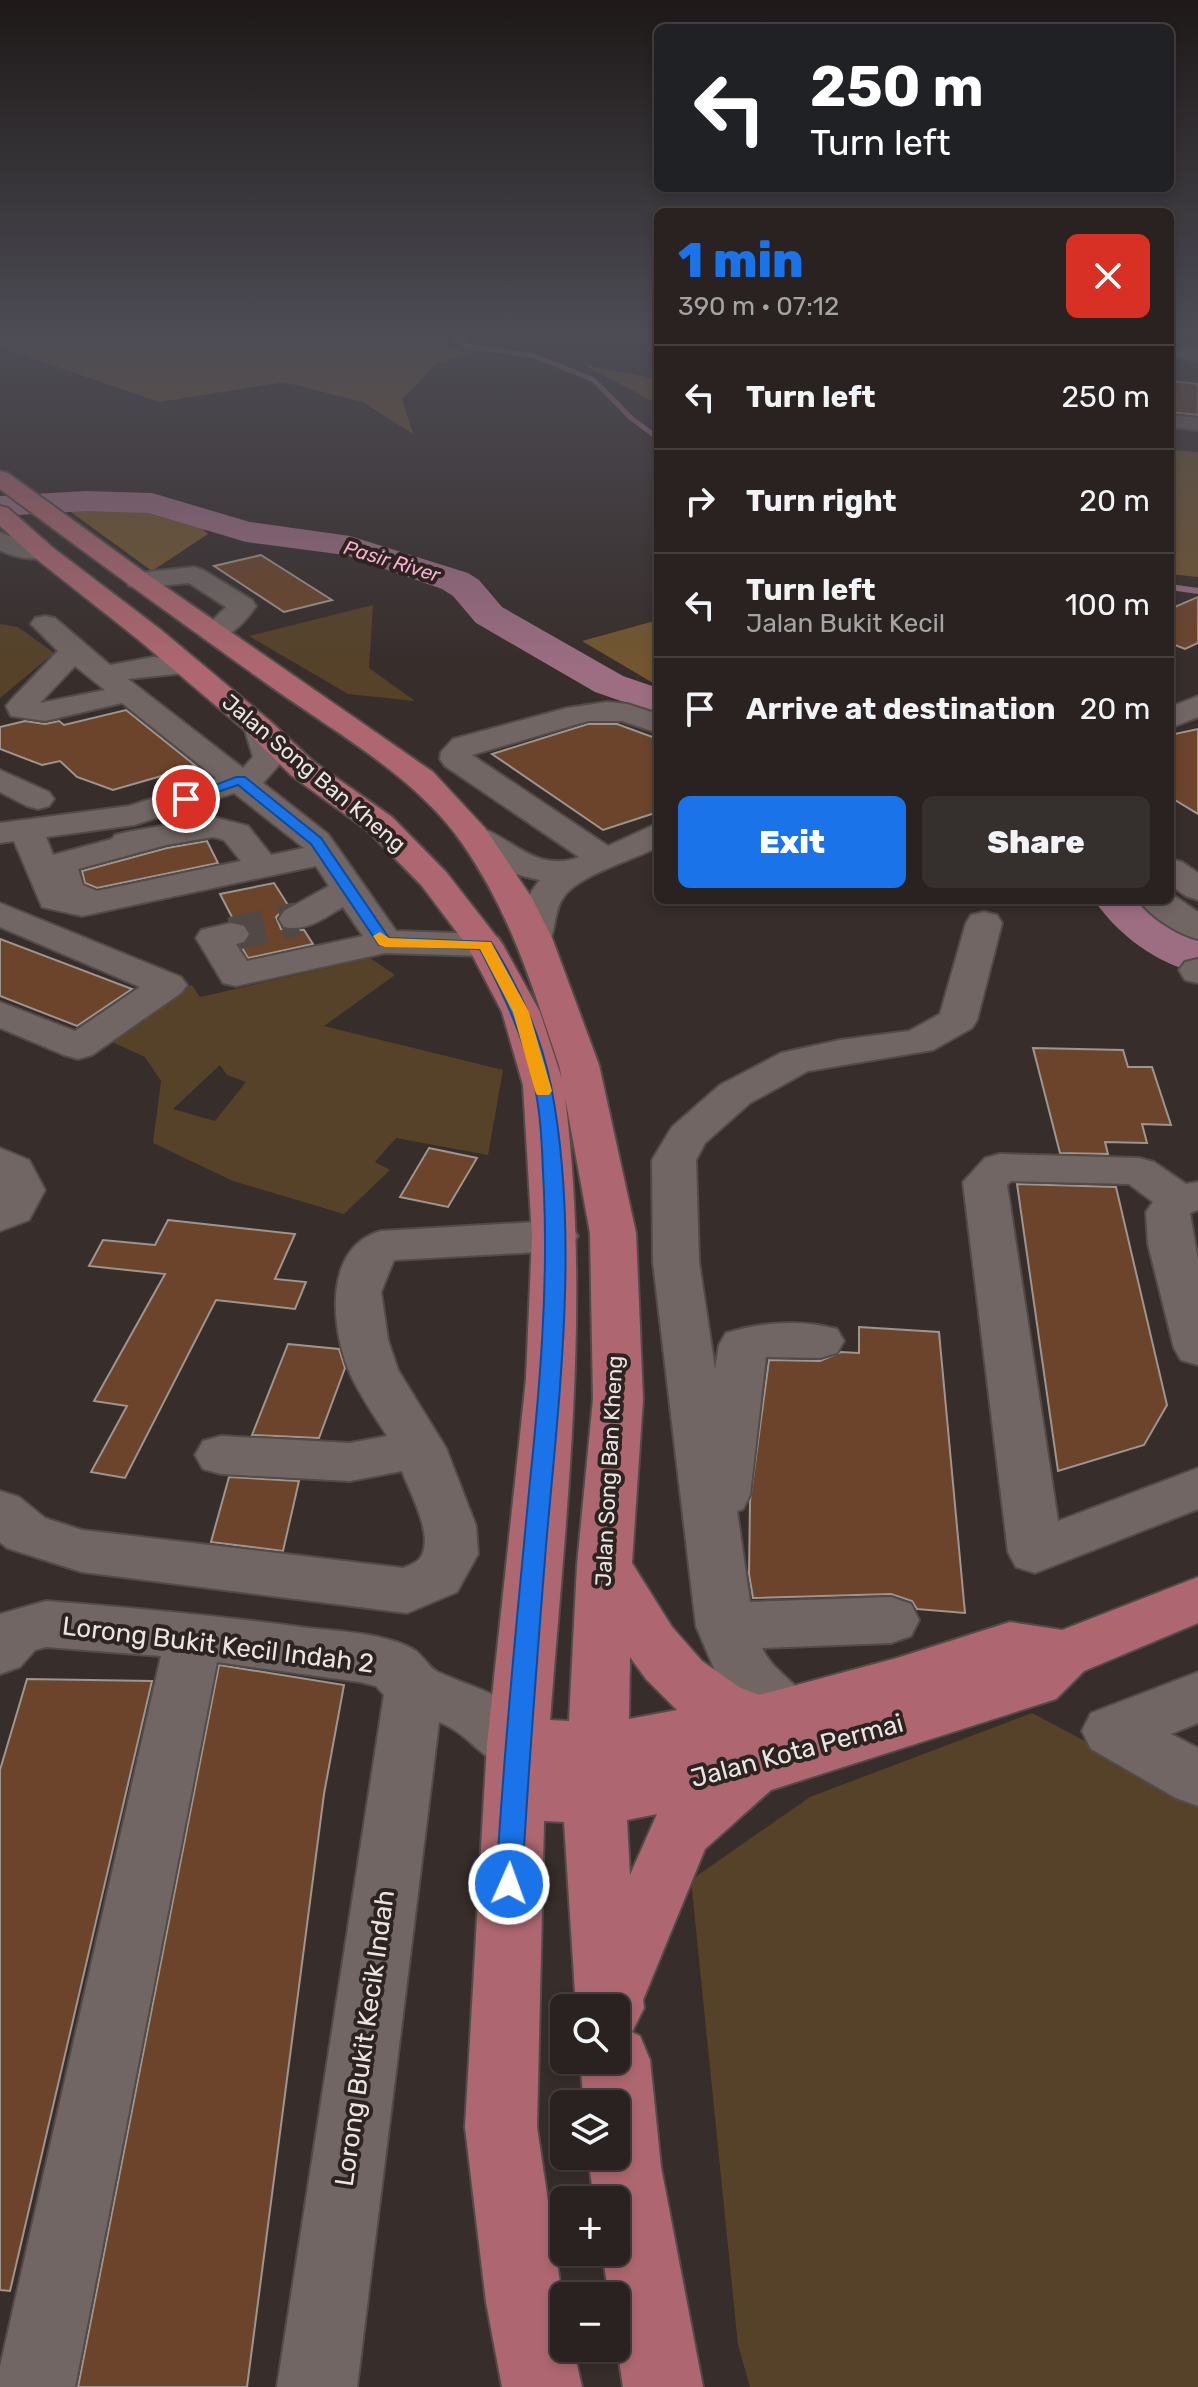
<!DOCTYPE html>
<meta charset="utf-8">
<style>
:root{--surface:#292220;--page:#352f2d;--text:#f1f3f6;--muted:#a5a4a5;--line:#453f3e;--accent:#1a73e8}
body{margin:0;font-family:Rubik,sans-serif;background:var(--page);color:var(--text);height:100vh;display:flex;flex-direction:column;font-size:30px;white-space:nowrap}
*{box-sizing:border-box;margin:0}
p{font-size:26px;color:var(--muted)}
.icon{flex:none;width:44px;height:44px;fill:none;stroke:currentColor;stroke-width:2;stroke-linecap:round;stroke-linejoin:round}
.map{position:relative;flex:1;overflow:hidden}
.sheet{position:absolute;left:654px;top:208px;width:520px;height:696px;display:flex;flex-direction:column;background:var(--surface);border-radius:12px;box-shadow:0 4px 12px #0003,0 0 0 2px var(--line)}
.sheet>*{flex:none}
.banner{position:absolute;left:654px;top:24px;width:520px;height:168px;border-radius:12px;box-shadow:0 4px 12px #0003,0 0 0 2px var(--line);background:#202124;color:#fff;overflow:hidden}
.tools{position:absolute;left:550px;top:1994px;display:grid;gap:16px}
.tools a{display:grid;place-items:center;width:80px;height:80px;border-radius:12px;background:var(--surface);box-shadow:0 4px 12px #0003,0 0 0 2px var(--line);font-size:40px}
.pin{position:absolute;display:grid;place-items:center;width:68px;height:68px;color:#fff;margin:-34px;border:4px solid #fff;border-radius:50%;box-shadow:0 2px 8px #0007}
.me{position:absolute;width:88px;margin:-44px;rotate:2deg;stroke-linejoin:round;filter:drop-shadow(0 0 6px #0008)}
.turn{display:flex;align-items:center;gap:28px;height:168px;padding:0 24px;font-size:36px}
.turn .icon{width:104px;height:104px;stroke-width:2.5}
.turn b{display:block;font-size:56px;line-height:68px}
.round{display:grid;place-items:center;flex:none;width:84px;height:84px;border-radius:12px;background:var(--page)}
.head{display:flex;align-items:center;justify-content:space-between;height:136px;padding:0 24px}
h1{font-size:48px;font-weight:800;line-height:60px;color:var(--accent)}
.button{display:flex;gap:16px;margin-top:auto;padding:16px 24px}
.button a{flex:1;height:92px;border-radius:12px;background:var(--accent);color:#fff;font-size:32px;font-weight:800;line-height:92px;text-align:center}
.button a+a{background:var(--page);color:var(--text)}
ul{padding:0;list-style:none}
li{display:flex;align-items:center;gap:24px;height:104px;padding:0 24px;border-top:2px solid var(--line)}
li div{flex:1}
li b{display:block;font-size:30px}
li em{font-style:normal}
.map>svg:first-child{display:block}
</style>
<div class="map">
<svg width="1198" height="2387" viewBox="0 0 1198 2387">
<rect width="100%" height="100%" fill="#372d2b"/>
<!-- green -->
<g fill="#564229" fill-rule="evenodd">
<path d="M373,605L369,668L415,701L348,694L249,636Z"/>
<path d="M0,624L18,627L54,653L0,698Z"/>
<path d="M370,958L395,975L324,1026L503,1070L488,1155L396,1138L375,1162L390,1170L344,1214L233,1181L153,1143L161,1081L145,1057L110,1041L184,987L192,985L200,997ZM220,1065L227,1075L246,1082L215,1121L173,1109Z"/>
<path d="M1032,1713L1198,1801V2387H750L738,2345L691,1880L810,1797Z"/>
</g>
<!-- forest -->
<g fill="#73562f">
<path d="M0,334H450L446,337L449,345L479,351L436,364L402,399L413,434L363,402L284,382L159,402L0,347Z"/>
<path d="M584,365L658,379V404Z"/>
<path d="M1170,450L1198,452V577L1170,574Z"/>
<path d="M64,507C109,507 174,499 208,534L152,571Z"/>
<path d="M658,620V686L582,641Z"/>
</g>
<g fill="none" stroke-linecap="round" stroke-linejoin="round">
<!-- stream-far1 -->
<path stroke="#9d6d82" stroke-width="5" d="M465,334L456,339L467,346L535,356L594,380L631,418L658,438"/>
<!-- stream -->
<path stroke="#9d6d82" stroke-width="6" d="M1170,587L1198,591"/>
<!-- river -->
<g fill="#9d6d82" fill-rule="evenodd">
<path d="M86,491L152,493L250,522L350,536L468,573L479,580L502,607L623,676L658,688V714L595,692L476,623L453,596L442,589L345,555L246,542L149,513L86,511L0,516V496Z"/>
<path d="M1094,900H1145L1172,923L1198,939V973C1156,963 1119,936 1094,900Z"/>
</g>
</g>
<!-- building -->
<g fill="#6c442b" stroke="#9f958f" stroke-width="2">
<path d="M1170,381L1198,384V415L1170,412Z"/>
<path d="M261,555L332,600L284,612L214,566Z"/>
<path d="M1198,597V643L1185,649L1170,643V609Z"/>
<path d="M126,710L196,766L113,790L77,777L60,761L42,765L0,749V727L25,721L45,724L59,721L64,725Z"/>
<path d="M588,724H617L658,739V812L603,830L492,754Z"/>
<path d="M1198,729V814L1170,797V735Z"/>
<path d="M207,841L218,863L97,888L85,883L82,871L167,848Z"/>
<path d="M274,883L288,905L276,917L281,929L304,930L313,944L248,958L241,946L247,944L252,932L245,923L234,921L220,894Z"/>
<path d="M0,939L132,989L77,1026L0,996Z"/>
<path d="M1033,1048L1123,1050L1128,1067H1152L1171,1125L1142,1124L1147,1143L1105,1142L1108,1154L1060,1153Z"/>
<path d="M429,1148L477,1158L448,1207L400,1197Z"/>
<path d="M1017,1184L1116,1187L1167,1405L1144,1445L1058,1471Z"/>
<path d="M168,1220L295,1234L275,1279L306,1282L295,1309L216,1300L125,1478L91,1472L127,1406L94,1401L165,1274L89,1266L103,1240L155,1245Z"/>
<path d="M859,1327L939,1332L965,1613L917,1609L912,1601L891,1594L753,1598L749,1574L750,1501L769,1360L820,1361L841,1352L859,1353Z"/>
<path d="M288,1344L339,1349L345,1368L319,1438L252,1435Z"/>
<path d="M229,1477L299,1481L283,1551L211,1542Z"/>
<path d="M219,1665L344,1685L324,1794L247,2387H78Z"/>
<path d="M27,1679L152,1681L10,2291L0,2290V1770Z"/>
</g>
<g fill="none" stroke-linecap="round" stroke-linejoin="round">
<!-- minor-tunnel -->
<path stroke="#524846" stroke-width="34" stroke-dasharray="34 17" stroke-linecap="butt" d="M231,934L297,919"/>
<!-- minor casing -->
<g stroke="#534b49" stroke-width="4">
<g id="minor">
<path d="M1170,345L1198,348V360L1170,357Z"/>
<path d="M1170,415L1198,418V430L1170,427Z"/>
<path d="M0,532L22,541L52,547L56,552L52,557C36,561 14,558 0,550Z"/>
<path d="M194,567L203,570L252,600L256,606C245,623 225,644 204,639L200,633L226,607L189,583L138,588L129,586L125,580L129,574Z"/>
<path d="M45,616L55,618L110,665L153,657L195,660L199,666L195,672L128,679L243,768L253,757L244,727L248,721L259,718L270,721L285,758L263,783L328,834L396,931L485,934L498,937L503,945L498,953L485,956L385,953L236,986L223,983L196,938L201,930L231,923L244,926L249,934L244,942L236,944L247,961L363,936L343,907C324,918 307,932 284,927L279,919L284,911L329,886L316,866L82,916L42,907L14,841L0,843V823L129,806L216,778L122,703L45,721L11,716L6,706L11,700L58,651L31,624L35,618ZM75,666L105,690L40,703ZM234,793L304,848L271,855L248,826L213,817L127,832L115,835L112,839L53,855L46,837L134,825ZM213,837L224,840L241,861L97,891L83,885L78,869L166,845Z"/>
<path d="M1198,696V717L1170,728V707Z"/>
<path d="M607,702L627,704L658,714V733L622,721H588L472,755L608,846L658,823V847C633,860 576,876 563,898C553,912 557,931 547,946L534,949L521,946L516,938C520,916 525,897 540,880C510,874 475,862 456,835L461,828C501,818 526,877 579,857L445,766L440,759L441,752L453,739L567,708Z"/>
<path d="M0,770L49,792L54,799L49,806L38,809L27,806L0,792Z"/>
<path d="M1170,859L1182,862L1198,873V900L1186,896L1170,885Z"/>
<path d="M1170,893L1198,912V939C1178,934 1151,917 1139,900H1170Z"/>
<path d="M0,903L181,977L187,985L181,993L92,1055L78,1059L64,1055L0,1028V1002L75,1031L140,987L0,927Z"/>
<path d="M984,912L997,915L1002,923L977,1020L972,1028L933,1050L808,1071L750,1103L705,1143L696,1160L699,1262L715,1369L719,1345L726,1333C761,1322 801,1319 837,1329L844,1341L837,1353L820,1358L766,1357L750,1495L743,1509L737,1511L750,1602L891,1597L911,1604L919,1620L911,1636L891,1643L762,1648C774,1674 801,1683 816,1713L807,1731L786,1738L765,1731L724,1692L696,1626L653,1262L652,1160L672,1127L720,1085L781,1053L840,1040L909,1031L940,1014L966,923L971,915Z"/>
<path d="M1198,959V983L1185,980L1179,970L1185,962Z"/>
<path d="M0,1148L29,1160L45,1190L29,1220L0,1231Z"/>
<path d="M1000,1154L1139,1158L1154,1162L1186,1184L1198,1182V1210L1190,1213L1198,1260V1365L1181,1360L1174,1348L1148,1244L1146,1212L1153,1202L1129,1184L1011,1181L1007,1185L1058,1521L1198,1468V1509L1035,1573L1016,1567L1008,1552L963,1182L985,1158Z"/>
<path d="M555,1221L571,1226L578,1236L571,1246L555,1251L394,1260L381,1292L388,1340L398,1370L446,1448L476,1526L478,1554L457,1592L407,1613L82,1572L7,1548L0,1542V1491L19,1497L45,1518L82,1530L403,1568C410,1565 420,1562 423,1553C431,1529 410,1493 402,1471L350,1481L221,1474L203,1469L195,1455L203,1441L221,1436L350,1443L387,1436C374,1415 358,1393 349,1371C331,1327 323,1247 381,1231Z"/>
<path d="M46,1601C134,1608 221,1616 308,1628C339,1631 390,1634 416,1651C424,1657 429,1668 438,1672C479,1691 526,1699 547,1744L538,1762C487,1780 480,1738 439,1722L357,2387H277L384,1695L376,1686L360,1682L217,1662L75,2387H0V2367L161,1656L46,1647L35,1650L20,1667L0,1674V1614Z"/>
<path d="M1198,1672V1723L1171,1734L1198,1748V1806L1176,1798L1091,1749L1082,1731L1091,1713Z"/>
</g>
</g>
<!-- major casing -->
<g stroke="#534b49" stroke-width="4">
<path id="major" d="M0,471L8,473L147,574L433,772L485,828L532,898L552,938L599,1065L636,1233L643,1399L632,1563L672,1627L702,1661L739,1687L759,1695L897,1658L1010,1622L1062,1630L1198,1577V1623L1084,1671L1056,1699L771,1790L705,1849L643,2000L644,2008L632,2032L640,2036L650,2060L661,2167L703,2387H623L616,2340V2296H609L602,2252H616V2200H594L588,2156H616V2104H584L580,2060H616V2008H576L564,1822L544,1821L537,2127L564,2310V2348H573L582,2387H502L486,2302L465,2127L487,1744L526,1379L532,1236L523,1085L502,1012L468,947L422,886L368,831L292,776L248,733L140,641L34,557L0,526V506L8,508L52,547L160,629L270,721L314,762L392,817L446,872L503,945L540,1012L562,1079L559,1065C531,983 512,916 462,843C415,776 336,733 270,686C179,621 89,556 0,489ZM565,1097L590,1233L593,1399L577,1565L569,1721L550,1720C566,1512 591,1305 565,1097ZM630,1657L646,1679L677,1710L629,1719ZM657,1814L630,1875L627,1820Z"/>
</g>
<!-- minor -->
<use href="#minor" fill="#716663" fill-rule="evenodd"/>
<!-- major -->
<use href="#major" fill="#ae6770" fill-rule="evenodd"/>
</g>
<!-- sky -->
<linearGradient id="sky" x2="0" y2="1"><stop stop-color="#1e1918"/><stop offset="0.5" stop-color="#4d4c55"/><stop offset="1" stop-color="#4d4c55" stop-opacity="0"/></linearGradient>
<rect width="1198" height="668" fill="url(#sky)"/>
<!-- route -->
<path fill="#1a73e8" stroke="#114b97" stroke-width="2" d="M236,777H245L321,838L389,938L491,942C518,985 541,1036 551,1086C580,1234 559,1397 546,1546C537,1659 528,1771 522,1884L518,1893L509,1897L500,1893L496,1884C504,1750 517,1616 530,1481C540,1385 548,1289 544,1192C542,1156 542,1118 534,1083C523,1035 503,993 480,949L379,945L311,844L238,785L186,803L179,799Z"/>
<!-- slow -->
<path fill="#f59e0b" d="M380,932L389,938L491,942L529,1012L552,1091L549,1095H537L535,1091L513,1012L480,949L385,947L379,945L373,936Z"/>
<g text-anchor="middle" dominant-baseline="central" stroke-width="8" stroke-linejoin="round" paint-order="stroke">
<!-- far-water labels -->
<g font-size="20" font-style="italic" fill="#f9adcf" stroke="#2d2321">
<text transform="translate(392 561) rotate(17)">Pasir River</text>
</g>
<!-- street labels -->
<g font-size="22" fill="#eae4e2" stroke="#2d2321">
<text transform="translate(314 773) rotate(40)">Jalan Song Ban Kheng</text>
<text transform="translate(609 1471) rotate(-87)">Jalan Song Ban Kheng</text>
</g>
<!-- near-street labels -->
<g font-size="26" fill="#eae4e2" stroke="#2d2321">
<text transform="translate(218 1645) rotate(7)">Lorong Bukit Kecil Indah 2</text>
<text transform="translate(797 1751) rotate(-15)">Jalan Kota Permai</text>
<text transform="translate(365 2038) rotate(-82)">Lorong Bukit Kecik Indah</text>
</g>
</g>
</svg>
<div class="tools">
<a><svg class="icon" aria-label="search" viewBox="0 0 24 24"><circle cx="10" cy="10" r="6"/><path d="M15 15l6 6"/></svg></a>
<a><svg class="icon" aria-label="layers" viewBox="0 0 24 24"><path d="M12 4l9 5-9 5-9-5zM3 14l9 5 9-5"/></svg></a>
<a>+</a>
<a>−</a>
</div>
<div class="pin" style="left:186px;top:799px;background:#d93025"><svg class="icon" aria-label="arrive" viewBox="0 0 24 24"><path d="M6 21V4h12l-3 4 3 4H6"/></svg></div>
<svg class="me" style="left:509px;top:1884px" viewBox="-20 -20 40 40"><circle r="17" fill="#1a73e8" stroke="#fff" stroke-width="3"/><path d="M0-11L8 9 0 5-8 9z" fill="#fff"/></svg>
<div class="banner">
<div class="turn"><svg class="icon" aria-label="left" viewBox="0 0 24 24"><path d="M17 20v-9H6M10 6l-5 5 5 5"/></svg><div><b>250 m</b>Turn left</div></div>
</div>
<section class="sheet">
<div class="head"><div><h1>1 min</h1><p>390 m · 07:12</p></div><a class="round" style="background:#d93025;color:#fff"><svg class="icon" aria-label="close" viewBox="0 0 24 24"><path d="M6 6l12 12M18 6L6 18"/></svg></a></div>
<ul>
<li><svg class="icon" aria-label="left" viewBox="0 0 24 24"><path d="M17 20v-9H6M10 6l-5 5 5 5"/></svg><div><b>Turn left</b></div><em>250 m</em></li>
<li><svg class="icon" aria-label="right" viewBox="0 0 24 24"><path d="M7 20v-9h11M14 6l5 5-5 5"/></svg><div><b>Turn right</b></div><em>20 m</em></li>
<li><svg class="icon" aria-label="left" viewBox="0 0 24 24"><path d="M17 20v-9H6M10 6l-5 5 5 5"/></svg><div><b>Turn left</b><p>Jalan Bukit Kecil</p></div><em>100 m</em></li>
<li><svg class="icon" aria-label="arrive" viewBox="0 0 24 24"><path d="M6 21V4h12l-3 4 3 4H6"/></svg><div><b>Arrive at destination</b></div><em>20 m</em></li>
</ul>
<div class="button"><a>Exit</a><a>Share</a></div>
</section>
</div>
